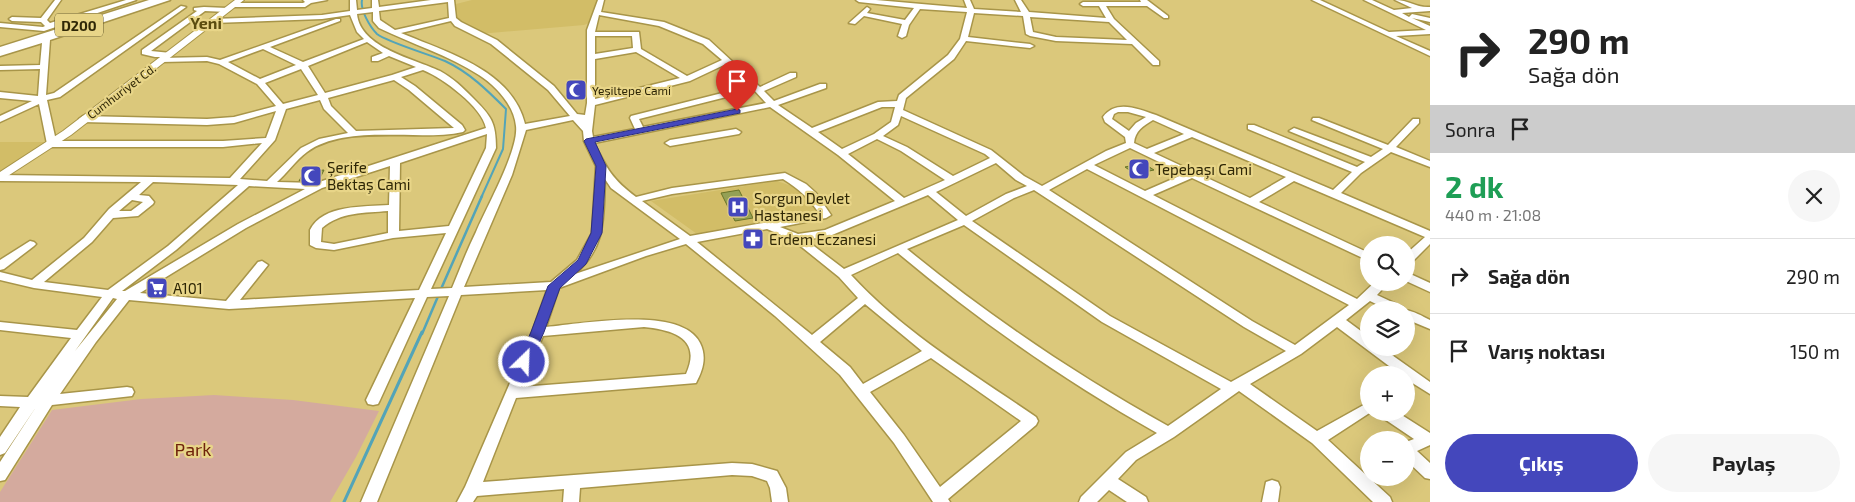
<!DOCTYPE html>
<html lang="tr">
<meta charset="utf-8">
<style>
:root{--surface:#fff;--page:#f6f6f6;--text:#222;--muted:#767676;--line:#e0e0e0;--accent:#4447bc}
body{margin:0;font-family:"Exo 2",sans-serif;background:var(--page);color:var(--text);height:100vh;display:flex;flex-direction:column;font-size:19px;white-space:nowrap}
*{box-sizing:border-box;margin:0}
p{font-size:16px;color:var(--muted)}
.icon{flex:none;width:28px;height:28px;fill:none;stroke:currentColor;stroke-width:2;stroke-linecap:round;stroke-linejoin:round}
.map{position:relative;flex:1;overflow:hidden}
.details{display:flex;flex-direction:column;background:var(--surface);width:425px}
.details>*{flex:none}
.banner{background:#fff;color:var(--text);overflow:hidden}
.tools{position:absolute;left:1360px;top:236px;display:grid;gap:10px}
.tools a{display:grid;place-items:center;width:55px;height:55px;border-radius:50%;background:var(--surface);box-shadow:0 5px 20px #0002;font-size:25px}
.pin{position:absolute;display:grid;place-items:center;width:42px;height:42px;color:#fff;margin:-51px -21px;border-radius:50% 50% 50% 0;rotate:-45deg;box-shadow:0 0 5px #0007}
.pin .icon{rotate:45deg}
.me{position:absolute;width:55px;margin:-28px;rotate:24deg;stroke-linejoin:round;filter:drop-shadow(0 0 4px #0008)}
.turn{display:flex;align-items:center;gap:18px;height:105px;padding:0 15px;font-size:22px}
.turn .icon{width:65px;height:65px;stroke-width:2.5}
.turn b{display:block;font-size:35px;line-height:42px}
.then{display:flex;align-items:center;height:48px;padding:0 15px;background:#0003;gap:10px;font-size:19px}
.round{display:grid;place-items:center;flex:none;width:52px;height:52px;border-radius:26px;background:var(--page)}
.headline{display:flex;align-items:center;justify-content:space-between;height:85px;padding:0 15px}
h1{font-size:30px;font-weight:700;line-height:38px;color:#1e9e55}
.cta{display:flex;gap:10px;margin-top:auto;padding:10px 15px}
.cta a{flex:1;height:58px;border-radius:30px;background:var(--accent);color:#fff;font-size:20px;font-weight:700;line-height:58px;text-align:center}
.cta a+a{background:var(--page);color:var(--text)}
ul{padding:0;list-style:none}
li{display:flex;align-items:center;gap:15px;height:75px;padding:0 15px;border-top:1px solid var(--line)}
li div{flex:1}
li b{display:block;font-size:19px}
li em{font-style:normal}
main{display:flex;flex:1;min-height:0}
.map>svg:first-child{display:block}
</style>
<main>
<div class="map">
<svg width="1430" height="502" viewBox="0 0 1430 502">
<rect width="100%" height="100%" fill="#dbc87b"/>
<!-- built -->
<g fill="#d2bd67">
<path d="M472,0H598L589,23L584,25L479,34L456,18L452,5Z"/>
<path d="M0,142H47L0,173Z"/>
<path d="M777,181L806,191L821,213L794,219L783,217L697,234L651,201Z"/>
</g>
<!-- green -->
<path fill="#d4aa9e" d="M214,395L293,400L379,411L356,457L330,502H0V492L52,410L141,399Z"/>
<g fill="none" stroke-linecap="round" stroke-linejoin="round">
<!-- stream-far2 -->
<path stroke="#53a4b8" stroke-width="2" d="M362,0C360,10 370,27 377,34C387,42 431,55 445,61C469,72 488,91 506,109L503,149L481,198"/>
<!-- stream-far1 -->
<g stroke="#53a4b8" stroke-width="2.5">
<path d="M441,289L482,196"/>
<path d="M422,334L439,294"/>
</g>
<!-- stream -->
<path stroke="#53a4b8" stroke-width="3" d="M344,502L422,332"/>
</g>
<!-- building -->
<g fill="#94a055" stroke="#697327">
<path d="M1143,163L1154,170L1135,174L1125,167Z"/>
<path d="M324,170L319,180L299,181L304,172Z"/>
<path d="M739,190L753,218L735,221L721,193Z"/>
</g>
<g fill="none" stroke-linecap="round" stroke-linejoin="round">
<!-- minor casing -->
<g stroke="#a89549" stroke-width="3">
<g id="minor">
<path d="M55,0H61L47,20L50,23L126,0H136L44,31L0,27V23L43,27L45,26L41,22L12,21L9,19L12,17L41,18Z"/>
<path d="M160,0H170L50,40L46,95L54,93L181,6L186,7L60,97L47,100L56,141H223L266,138L276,111L234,123L207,125L83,122L79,119L83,116L207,119L234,117L276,106L257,84L219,64L207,61L161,62L157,60L161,58L207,57L220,60L336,19H340V21L270,47L303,62L364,39L357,32L350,15L322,19L213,23L209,21L213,19L322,15L350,11V0H356L357,10L372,8V0H378L379,7L431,0H454L456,18L461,22L497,40L554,86L577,114L585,115L587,103V30L598,0H604L601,12L664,22L709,40L760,87L790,73H796V77L764,91L774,101L820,84H826V88L778,105L812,128L878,102L897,101L899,95L948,55L960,39L967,12L920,9L909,25L906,36L902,38L898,36L902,24L864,16L855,24L849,23L867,7L870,9L867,13L905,20L914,8L859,2L856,0H876L967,8L964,0H970L974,9L1021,12L1015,0H1021L1029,12L1106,18L1099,6H1083L1080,4L1083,2H1141L1140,0H1147L1168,16V18H1164L1147,6H1106L1114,19L1159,61V65H1153L1132,44L1056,41L1030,36L1026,34L1023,16L974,13L968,37L1030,44L1034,46L1030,48L966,41L954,59L906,98L903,110L991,150L1024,176L1042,186L1106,151L1126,143L1125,137L1105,122L1103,117C1116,99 1138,109 1156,115L1333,190L1352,172L1248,129V125H1254L1357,167L1365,162L1289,131L1294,128L1297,129L1371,157L1383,149L1312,120L1313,118H1319L1388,145L1413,119H1419V123L1396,147L1430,161V167L1391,152L1361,173L1341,193L1430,231V244L1410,264L1406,265V254L1425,237L1294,181L1259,202L1369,253V261L1192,178L1153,195L1357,299L1375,282H1389L1377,295L1403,307L1405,310H1388L1370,301L1346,320L1369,337V348H1382L1430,382V394L1406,379V375H1401L1337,327L1301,354L1250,384L1317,431L1369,402V412H1371L1328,440L1390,497L1392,502H1373L1312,443L1239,391L1174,437L1136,460L1118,479L1146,497L1148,502H1127L1109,490L1097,502H1079L1081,497L1126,452L1157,433C1065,381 979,321 898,253L851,275C903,332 972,373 1036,417L1038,421L1036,425L948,499L950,502H933L894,443L840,375L775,316L686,244L646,256L559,288L546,327C582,324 681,305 700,343C707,357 703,370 696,383L516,398L483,482L732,463L752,464L777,471L786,488L788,502H772L770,488L767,481L752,476L732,475L580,488L579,502H563L564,489L477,496L473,502H457L465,487L532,332L547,290L461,295L377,502H361L449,296L427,297L380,400L378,404L373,405L368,404L366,400L415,298L229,309L129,300L96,342L60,394L127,387L132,388L134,392L132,396L52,405L5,480L0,481V462L36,407L5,453L0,455V437L20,407L0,406V396L28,397L71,338L0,330V322L77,330L102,297L34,288L0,280V272L32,280L84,238L109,209L141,182L0,181V175L230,178L262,143L223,147H52L47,144L39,104L0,122V116L32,101L0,98V92L38,96L40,69L0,70V66L40,65L42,43L0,56V52L41,38V35L47,36ZM448,2L449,18L395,30L380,20L379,11ZM373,12V21L379,28C412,44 448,55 479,75C496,86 514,105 516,126C519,150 486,208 476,232C467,250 460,269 452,288L431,289L496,148C496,122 491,116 473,98C462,87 453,78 440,71C415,59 360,48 357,14ZM599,15L659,26L703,44L722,60L687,76L641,49L639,32H595ZM1030,17L1109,22L1127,40L1056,37L1033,32ZM451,21L455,26L491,44L548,90L570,116L525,124C512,70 446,52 401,33ZM595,36H632L633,48L595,54ZM367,42L383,53L372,57V61H378L389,56L416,67L392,75L325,93L308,66ZM263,49L296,65L260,79L228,62ZM636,52L680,78L595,99V59ZM726,64L750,86L631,116L630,118L635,129L593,137L592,131L595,105L690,81ZM301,69L318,95L283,104L265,83ZM423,70C443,78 482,107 486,128L316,183L277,182C287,173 296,160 307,152C347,123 418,142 463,132L465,130L462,125L415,86L401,77ZM394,80L409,90L454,128L356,131L331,106L328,98ZM754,90L766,103L643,127L639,119ZM320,100L324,109L348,133L319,139L301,148L267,181L240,179L275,140L286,109ZM770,107L838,155L895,201L825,230L798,234L780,227L826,218L831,215L816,193L806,184L785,173L672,188L636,197C612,179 607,169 594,143ZM882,107H895L891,122L874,134L842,149L818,132ZM1118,112H1128L1146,117L1136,123L1129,131L1112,119L1114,114ZM901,116L985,154L990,158L953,176L907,147L883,136L898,125ZM573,120L583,131L584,141L596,166L592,233L577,260L551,282L464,287L512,175L526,130ZM1153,120L1184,134L1147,149L1134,143C1135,131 1143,126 1153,120ZM487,134L486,148L449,226L399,231L400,163ZM1192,137L1286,177L1250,198L1154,153ZM877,139L901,151L945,180L904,198L848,154ZM1130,148L1184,174L1145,191L1094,165ZM996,163L1016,180L1027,186L1006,194L966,216L936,192ZM390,166L389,205C364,207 323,204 310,230V245L316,248L334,250L393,238L446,233L419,290L240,300L268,265L262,261L258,262L226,301L140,293L246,228L322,188ZM1087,169L1349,305L1295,345L1252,321L1049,190ZM605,179L611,188L680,239L575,274C607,246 603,218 605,179ZM783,179C799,189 809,198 819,213L690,236L642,201L672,194ZM153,182L238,185L168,246L108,290L44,282L92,242L113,218L138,216L153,204L154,202L149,196L139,195ZM249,186L305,189L238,224L125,291H122L176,250ZM1034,190L1244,327L1286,351L1231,382L1110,316L972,221L1014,198ZM928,195L958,220L844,269L806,240L832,235ZM132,200L143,202L131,211H119ZM388,211V233L334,244L321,242L322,228C340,212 365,213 388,211ZM964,225L1102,322L1221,389L1168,426C1076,375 989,316 907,249ZM767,229L793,240L839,277L858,298L812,335L697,242ZM113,298L117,299L75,351ZM865,304L922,351L863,384L850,367L820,342ZM644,327C674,330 702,339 686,374L521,387L543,336ZM931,358L1021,421L940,487L904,435L870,392Z"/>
<path d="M303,0H327L311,3L305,7H233L230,5L233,3H303L305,2Z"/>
<path d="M1312,0H1320L1389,32L1426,30L1364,0H1372L1394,10L1412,8L1395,0C1409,0 1416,8 1430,7V11L1402,13L1409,17L1412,14L1430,18V22L1412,18L1430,26V34L1396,36L1430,51V56Z"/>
<path d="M204,7L227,8L230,10L227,12L205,11L151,51L171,53V57H155L142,54V50L197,11L194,10V8Z"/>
<path d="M736,129L741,132L739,134L670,146L665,143L670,140Z"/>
<path d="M30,241L34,242L36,244L34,246L4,269L0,270V260Z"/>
<path d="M1406,272L1430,283V292L1406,281Z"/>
<path d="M1405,310C1414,311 1422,316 1430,320V329L1406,319Z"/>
<path d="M1378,412H1397L1430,433V445L1417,451L1430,463V479L1425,478L1406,460V442L1414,439L1380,416Z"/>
<path d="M1272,480L1278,482L1280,487L1278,502H1262L1266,482Z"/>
</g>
</g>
<!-- major casing -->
<g stroke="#a89549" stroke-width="2">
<path id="major" d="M235,0H244L71,135L0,181V172L63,131Z"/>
</g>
<!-- highway casing -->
<g stroke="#a89549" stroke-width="3">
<path id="highway" d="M149,0H164L0,54V47Z"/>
</g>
<!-- minor -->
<use href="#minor" fill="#fff" fill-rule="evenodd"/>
<!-- major -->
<use href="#major" fill="#fff" fill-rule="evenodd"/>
<!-- highway -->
<use href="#highway" fill="#fff" fill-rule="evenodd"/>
</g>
<!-- route -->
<path fill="#4447bc" stroke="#2c2e7a" d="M737,109L740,110V113L595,142L606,166L602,233L586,264L560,288L544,332L529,366H519L518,362L531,332L548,286L578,260L591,233L596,166L584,141L586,139Z"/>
<!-- icons -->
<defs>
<g id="mosque-square" transform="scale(1.125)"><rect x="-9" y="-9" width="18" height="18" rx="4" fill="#4447bc" stroke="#e8d588"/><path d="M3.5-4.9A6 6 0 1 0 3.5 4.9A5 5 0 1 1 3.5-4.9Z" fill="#fff"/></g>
<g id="hospital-square" transform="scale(1.125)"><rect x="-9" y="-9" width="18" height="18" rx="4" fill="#4447bc" stroke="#e8d588"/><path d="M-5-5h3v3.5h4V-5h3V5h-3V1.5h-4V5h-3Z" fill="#fff"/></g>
<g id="pharmacy-square" transform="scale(1.125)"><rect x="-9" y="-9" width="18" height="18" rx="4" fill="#4447bc" stroke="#e8d588"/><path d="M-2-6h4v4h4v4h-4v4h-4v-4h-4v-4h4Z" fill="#fff"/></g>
<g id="supermarket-square" transform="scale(1.125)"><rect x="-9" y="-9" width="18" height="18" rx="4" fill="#4447bc" stroke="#e8d588"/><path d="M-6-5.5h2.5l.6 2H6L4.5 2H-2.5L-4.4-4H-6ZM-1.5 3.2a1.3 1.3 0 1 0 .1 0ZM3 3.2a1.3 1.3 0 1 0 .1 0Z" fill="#fff"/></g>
</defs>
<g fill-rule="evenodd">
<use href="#mosque-square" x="576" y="90"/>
<use href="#mosque-square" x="1139" y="169"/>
<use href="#mosque-square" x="311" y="176"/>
<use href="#hospital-square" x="738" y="207"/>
<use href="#pharmacy-square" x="753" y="239"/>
<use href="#supermarket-square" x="157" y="288"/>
</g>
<g text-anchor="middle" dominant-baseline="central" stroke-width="4.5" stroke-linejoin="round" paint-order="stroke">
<!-- far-poi labels -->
<g font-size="12" fill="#2f2706" stroke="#e8d588" text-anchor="start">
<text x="592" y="90">Yeşiltepe Cami</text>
</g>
<!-- far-street labels -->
<g font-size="12" fill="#2f2706" stroke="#e8d588">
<text transform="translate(121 91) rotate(-37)">Cumhuriyet Cd.</text>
</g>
<!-- shield labels -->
<rect fill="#e8d588" stroke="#665b2d" stroke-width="1" x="55" y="13.5" width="48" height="23" rx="4"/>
<g font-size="14" font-weight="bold" fill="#2f2706">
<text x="79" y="25">D200</text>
</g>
<!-- poi labels -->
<g font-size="15" fill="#2f2706" stroke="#e8d588" text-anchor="start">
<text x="327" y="167">Şerife<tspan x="327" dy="17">Bektaş Cami</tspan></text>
<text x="1155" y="169">Tepebaşı Cami</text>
<text x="754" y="198">Sorgun Devlet<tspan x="754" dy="17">Hastanesi</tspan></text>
<text x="769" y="239">Erdem Eczanesi</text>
<text x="173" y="288">A101</text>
</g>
<!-- far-district labels -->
<g font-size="16" font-weight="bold" fill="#5b4d0f" stroke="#e8d588">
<text x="206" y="22">Yeni</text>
</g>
<!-- near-park labels -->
<g font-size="18" fill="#6f220b" stroke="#e8d588">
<text x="193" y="449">Park</text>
</g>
</g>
</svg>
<div class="tools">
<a><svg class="icon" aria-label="search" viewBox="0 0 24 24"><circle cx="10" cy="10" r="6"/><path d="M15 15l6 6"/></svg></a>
<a><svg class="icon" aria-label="layers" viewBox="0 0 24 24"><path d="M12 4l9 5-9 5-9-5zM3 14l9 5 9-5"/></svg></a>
<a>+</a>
<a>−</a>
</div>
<div class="pin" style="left:737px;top:111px;background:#d93025"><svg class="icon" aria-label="arrive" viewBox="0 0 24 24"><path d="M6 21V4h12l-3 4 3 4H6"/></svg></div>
<svg class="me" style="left:524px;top:362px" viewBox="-20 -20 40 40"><circle r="17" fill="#4447bc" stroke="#fff" stroke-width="3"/><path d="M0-11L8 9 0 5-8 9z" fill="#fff"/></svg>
</div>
<section class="details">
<div class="banner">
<div class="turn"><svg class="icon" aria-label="right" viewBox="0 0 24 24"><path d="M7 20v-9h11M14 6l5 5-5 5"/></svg><div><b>290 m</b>Sağa dön</div></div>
<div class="then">Sonra<svg class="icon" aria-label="arrive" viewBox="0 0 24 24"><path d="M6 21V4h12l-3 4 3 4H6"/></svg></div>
</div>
<div class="headline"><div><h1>2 dk</h1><p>440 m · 21:08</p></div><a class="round"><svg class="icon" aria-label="close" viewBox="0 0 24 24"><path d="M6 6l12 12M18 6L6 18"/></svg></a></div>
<ul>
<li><svg class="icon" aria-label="right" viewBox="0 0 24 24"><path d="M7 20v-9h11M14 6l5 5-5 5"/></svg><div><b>Sağa dön</b></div><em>290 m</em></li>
<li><svg class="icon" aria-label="arrive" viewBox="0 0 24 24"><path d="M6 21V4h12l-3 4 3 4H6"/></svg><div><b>Varış noktası</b></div><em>150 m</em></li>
</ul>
<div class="cta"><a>Çıkış</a><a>Paylaş</a></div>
</section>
</main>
